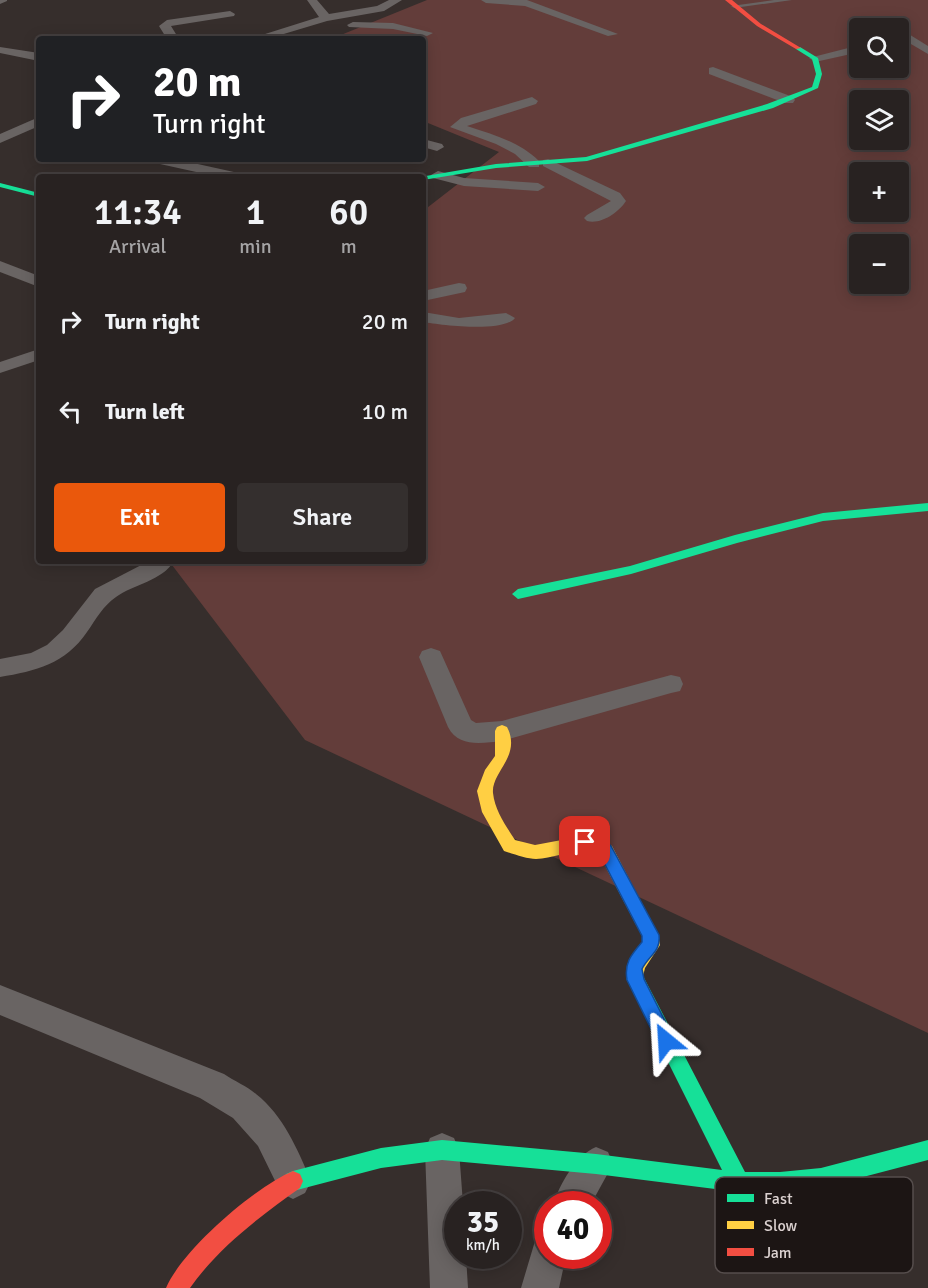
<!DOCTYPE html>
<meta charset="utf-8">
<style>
:root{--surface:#282221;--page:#342f2e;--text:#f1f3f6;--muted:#a5a4a5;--line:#443f3f;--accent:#ea580c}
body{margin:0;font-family:Signika,sans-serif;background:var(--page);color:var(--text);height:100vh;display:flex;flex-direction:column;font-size:22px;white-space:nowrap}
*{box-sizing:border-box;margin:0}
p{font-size:20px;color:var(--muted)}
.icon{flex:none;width:33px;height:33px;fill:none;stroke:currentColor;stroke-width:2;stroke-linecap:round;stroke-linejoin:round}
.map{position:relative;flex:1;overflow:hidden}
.sheet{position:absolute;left:36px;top:174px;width:390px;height:390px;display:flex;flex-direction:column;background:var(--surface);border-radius:6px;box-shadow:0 3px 15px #0003,0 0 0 2px var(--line)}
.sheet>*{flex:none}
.banner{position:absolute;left:36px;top:36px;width:390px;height:126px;border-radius:6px;box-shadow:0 3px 15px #0003,0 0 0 2px var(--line);background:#202124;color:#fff;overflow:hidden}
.fabs{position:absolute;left:849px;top:18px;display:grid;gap:12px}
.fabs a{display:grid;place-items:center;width:60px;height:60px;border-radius:6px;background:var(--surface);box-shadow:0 3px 15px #0003,0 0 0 2px var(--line);font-size:30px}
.speed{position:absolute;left:444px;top:1191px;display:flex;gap:12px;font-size:30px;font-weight:700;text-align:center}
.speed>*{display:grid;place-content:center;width:78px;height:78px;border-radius:50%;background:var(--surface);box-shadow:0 3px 15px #0003,0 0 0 2px var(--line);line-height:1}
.speed small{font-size:15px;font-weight:400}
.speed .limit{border:9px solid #d22;background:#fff;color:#111}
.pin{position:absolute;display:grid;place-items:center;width:51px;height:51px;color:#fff;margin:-26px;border-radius:12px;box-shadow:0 3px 9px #0006}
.me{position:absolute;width:66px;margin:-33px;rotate:333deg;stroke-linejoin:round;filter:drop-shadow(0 0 4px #0008)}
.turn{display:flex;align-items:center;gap:21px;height:126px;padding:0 18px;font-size:27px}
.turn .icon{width:78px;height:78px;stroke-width:2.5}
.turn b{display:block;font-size:42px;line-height:51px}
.eta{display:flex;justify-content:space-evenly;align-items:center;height:102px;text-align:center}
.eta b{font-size:36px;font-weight:600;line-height:42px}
.button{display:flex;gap:12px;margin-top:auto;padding:12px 18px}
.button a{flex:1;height:69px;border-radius:6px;background:var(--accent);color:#fff;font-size:24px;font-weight:600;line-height:69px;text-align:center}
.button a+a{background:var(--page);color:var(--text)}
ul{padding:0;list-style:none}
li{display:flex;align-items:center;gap:18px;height:90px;padding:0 18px}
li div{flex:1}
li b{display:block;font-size:22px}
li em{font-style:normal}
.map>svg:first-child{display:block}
</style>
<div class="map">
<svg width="928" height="1288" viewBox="0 0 928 1288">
<rect width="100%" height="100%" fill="#362e2c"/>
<!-- green -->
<path fill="#633d3a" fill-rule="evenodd" d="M427,0H928V1033L305,740L172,565L176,561H423V211L499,152L423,121V39H331ZM860,28H898V68H860ZM860,100H898V140H860ZM860,172H898V212H860ZM860,244H898V284H860Z"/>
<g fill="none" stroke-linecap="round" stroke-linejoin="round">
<!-- lane -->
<path fill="#696463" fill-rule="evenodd" d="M774,0H792L734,8L731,6Z"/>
<!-- street -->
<g fill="#696463" fill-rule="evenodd">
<path d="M0,0H7V1L0,4Z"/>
<path d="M307,0H317L329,14L377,6L389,0H402L384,11L327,21L267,39H249L319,17Z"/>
<path d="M481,0H527L618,34L608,36L525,6L486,3Z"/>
<path d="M230,11L235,14L234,16L171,26L179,39H167L159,26L167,20Z"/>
<path d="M353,22L393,23L433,33L427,36L393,29L349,27L347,25Z"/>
<path d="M899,33H907L928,46V54L899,37Z"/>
<path d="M860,45V52L815,62L809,58Z"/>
<path d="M0,47L39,53V61L0,53Z"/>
<path d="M713,67L793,97L795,100L793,103H785L709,74V68Z"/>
<path d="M532,97L538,101L536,104L467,126C494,135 518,141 539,161V167H529L515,154L496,144L450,127L461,118Z"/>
<path d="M39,117V126L0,143V134Z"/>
<path d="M423,139L442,144L444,147L437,151L423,147Z"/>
<path d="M159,159H175L243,174L245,177H219L160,164Z"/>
<path d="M548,159L620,193L626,201C619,212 601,225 587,221L584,218L587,215L611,201L543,166V160Z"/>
<path d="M438,171L464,178L538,183L545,187L538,191L464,186L433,178L431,175Z"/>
<path d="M0,261L39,276V287L0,272Z"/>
<path d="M459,283L465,284L467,288L465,292L423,301V291Z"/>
<path d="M423,312L459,318L506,313L515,318C503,333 441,325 423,322Z"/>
<path d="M39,349V360L0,373V362Z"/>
<path d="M149,561H174C162,581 134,584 116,597C103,606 96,619 87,632C65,664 36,671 0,677V659L31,653L47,645L63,630L95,589Z"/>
<path d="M431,648L440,651L471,720L476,723L502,721L671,675L680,677L683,684L680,691L671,693L502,741C482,743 459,748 448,727L419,657L422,651Z"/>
<path d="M0,985L224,1074C234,1081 247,1086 256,1094C283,1115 298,1150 311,1181L305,1193L293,1199L281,1193L258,1146L233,1118L200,1098L0,1015Z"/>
<path d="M442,1133L454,1138L459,1150L463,1204H458V1256H466L468,1288H430L425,1150L430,1138Z"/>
<path d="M596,1147L608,1152L613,1164L591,1204H553C560,1184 576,1155 596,1147Z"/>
<path d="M548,1236V1256H566L559,1288H521L535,1241Z"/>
</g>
<!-- fast -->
<g fill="#16e098" fill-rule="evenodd">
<path d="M796,47H800L818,58L822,74L818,88L773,108L587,161L496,168L423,180V177H420L496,164L586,157L767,104L812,87L816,74L812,59L796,49Z"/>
<path d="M0,183L39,193V197L0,187Z"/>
<path d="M928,503V511L823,521L737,543L631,574L518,599L512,594L518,589L630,566L735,535L823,513Z"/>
<path d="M635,970L641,972L745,1172H780L821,1168L928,1140V1160L821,1188L780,1192H739L596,1174L442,1160L381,1168L293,1191L286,1188L283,1181L286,1174L293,1171L381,1148L442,1140L596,1154L722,1170L626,978L629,972Z"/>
</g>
<!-- slow -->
<path fill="#ffcf43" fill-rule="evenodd" d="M502,725L507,727C522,756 491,772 493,793C495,811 506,826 515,840L535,845L583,836L595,838L612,846L658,935L660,945L645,968L641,984L635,986L629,984C622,969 634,955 642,943V936L600,856C579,844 559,858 536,859C527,859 514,854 504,851L482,812L477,791L485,770L495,756V731L497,727Z"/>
<!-- jam -->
<g fill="#f24e42" fill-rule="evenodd">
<path d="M725,0H732L761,24L801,48L796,49L757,26Z"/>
<path d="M293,1171L300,1174L303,1181L300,1188C259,1217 219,1247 190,1288H166C182,1250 255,1187 293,1171Z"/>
</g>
</g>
<!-- route -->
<path fill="#1a73e8" stroke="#114b97" stroke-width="1.5" d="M585,835L603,839L611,846L659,935C661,952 649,955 642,969L644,979L675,1041L673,1047L666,1050L660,1047L627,980C624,963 631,955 642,942V936L600,855L593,850L580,846L577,842L580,837Z"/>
<!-- legend -->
<rect x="715" y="1177" width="198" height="96" rx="9" fill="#1c1514" stroke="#554d4c" stroke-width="1.5"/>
<rect x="727" y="1194" width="27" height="8" fill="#16e098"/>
<rect x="727" y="1221" width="27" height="8" fill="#ffcf43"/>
<rect x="727" y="1248" width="27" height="8" fill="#f24e42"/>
<g font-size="16" fill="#dad0cf">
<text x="764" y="1204">Fast</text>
<text x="764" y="1231">Slow</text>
<text x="764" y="1258">Jam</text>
</g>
</svg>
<div class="fabs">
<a><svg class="icon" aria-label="search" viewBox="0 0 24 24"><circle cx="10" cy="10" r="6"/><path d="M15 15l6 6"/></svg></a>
<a><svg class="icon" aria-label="layers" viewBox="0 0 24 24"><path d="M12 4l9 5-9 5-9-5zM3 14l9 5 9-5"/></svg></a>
<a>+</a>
<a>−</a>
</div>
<div class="speed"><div>35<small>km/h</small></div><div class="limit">40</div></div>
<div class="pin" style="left:585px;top:842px;background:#d93025"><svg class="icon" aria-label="arrive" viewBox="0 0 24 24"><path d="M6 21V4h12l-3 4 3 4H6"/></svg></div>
<svg class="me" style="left:666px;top:1041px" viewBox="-20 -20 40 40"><path d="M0-17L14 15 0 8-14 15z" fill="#1a73e8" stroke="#fff" stroke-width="4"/></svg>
<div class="banner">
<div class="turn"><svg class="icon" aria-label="right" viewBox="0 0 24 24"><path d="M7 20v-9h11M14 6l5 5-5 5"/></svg><div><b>20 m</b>Turn right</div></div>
</div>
<section class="sheet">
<div class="eta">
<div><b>11:34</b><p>Arrival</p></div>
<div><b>1</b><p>min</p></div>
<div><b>60</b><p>m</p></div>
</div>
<ul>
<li><svg class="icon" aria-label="right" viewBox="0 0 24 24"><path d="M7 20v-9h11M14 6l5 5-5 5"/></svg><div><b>Turn right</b></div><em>20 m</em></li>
<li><svg class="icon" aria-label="left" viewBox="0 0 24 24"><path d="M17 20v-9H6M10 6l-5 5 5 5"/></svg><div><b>Turn left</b></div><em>10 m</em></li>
</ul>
<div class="button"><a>Exit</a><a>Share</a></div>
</section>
</div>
